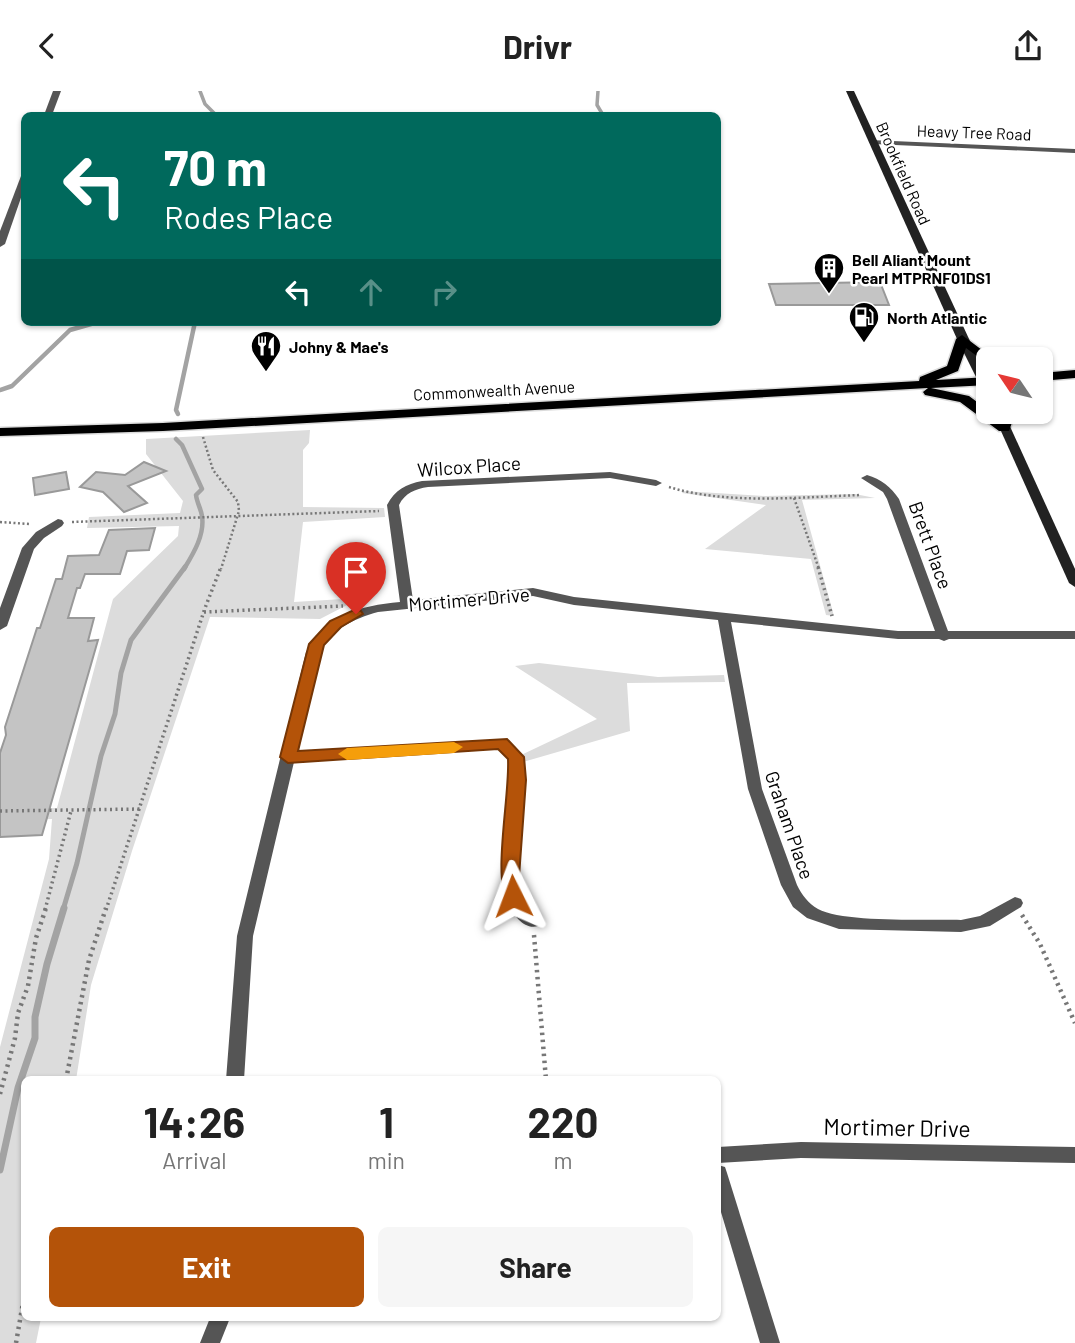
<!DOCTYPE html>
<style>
:root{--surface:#fff;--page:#f6f6f6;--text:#222;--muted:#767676;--accent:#b45309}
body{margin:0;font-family:Barlow,sans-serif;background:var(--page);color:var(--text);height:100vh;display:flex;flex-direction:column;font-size:26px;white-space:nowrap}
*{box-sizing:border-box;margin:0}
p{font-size:23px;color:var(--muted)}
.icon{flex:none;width:38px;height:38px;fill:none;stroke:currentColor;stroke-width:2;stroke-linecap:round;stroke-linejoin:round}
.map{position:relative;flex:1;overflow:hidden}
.details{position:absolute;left:21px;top:985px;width:700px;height:245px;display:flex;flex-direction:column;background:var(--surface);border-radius:10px;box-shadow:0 2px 5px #0004}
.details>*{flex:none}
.banner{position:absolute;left:21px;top:21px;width:700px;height:214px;border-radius:10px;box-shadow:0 2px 5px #0004;background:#00695c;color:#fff;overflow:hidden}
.needle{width:46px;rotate:305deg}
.fabs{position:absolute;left:976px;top:256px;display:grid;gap:14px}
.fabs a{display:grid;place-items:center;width:77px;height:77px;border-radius:10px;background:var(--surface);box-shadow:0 2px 5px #0004;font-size:35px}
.pin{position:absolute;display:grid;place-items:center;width:60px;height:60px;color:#fff;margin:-72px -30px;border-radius:50% 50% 50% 0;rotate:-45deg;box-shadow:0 0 7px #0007}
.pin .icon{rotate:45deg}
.me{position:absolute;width:77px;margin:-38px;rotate:357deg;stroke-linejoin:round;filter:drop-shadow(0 0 5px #0008)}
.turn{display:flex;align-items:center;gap:24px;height:147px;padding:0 28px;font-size:32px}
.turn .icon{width:91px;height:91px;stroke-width:2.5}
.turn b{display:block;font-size:49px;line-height:60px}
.lanes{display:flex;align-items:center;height:66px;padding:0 28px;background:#0003;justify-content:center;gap:35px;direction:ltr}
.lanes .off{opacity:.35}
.eta{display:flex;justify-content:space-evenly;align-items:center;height:119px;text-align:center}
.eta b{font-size:42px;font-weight:700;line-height:49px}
.primary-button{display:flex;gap:14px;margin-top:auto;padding:14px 28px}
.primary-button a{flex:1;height:80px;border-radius:10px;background:var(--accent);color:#fff;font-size:28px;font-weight:700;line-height:80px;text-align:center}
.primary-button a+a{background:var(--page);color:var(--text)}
header{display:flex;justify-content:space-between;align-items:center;height:91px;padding:0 28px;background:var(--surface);font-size:32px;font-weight:700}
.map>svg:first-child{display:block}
</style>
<header><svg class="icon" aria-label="back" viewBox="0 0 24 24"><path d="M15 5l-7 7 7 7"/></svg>Drivr<svg class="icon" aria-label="share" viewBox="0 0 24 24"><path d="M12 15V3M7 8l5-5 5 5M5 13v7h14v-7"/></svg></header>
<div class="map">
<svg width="1075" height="1252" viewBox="0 0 1075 1252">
<rect width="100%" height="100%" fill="#fff"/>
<!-- green -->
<g fill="#dcdcdc">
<path d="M310,339L309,352L303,359V416L384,417L385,426L303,431L294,511L343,508L351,512L320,528L210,526L132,760L91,894L76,989H24V1227H41L36,1252H0V956L49,768L52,728L0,729V718L57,717L113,508L178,445L179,435L87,437L89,426L180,422L183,410L146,363V348Z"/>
<path d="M683,400L765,405L855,403L875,407L802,409L834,525L826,524L811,468L705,458L766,414L682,402Z"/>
<path d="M539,572L658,586L724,584L725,591L627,592L630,640L523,671L519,665L597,628L515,575Z"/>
</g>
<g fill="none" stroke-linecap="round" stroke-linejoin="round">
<!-- stream-far3 -->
<g stroke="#a3a3a3" stroke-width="3.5">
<path d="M200,0L205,13L216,24"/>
<path d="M598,0L597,14L603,24"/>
</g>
<!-- stream-far2 -->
<g stroke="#a3a3a3" stroke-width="4.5">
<path d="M0,299L12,295L70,239L98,231"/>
<path d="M178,323L176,319L195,231"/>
<path d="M176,348L182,354L202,398L196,404C197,412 201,418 202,425C205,444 193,463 184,478"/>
</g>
<!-- stream-far1 -->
<path stroke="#a3a3a3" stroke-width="5" d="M63,819L77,772L101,665L115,623L121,582L131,549L185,476"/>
<!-- stream -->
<path stroke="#a3a3a3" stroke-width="7" d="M0,1079L18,997L35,947V926L47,873L64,817"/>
</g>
<!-- building -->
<g fill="#c4c4c4" stroke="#999" stroke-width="2">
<path d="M880,191L889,214H776L769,193Z"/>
<path d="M144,371L166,380L128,395L147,412L124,421L103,401L80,396L96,381L125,384Z"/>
<path d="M66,381L69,398L35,404L33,387Z"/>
<path d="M155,437L149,459L127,460L120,483H85L80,497H77L68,527H94L88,550L98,549L42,744L0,746V662L6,644L5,636L37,537H40L56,488H62L68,465L99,464L109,439Z"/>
</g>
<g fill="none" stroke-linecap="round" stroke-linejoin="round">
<!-- primary casing -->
<g stroke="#dbdbdb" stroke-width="3">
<g id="primary">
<path d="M962,244L994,268H989V274L966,257L958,280L936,289L989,286V294L931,297L969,305L1000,328L1002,320H1016L1009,340H999L960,311L925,304L923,301L928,297L163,340L0,345V337L163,332L919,290L920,286L947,275L956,248Z"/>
<path d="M1075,279V287L1041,290V282Z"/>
</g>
</g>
<!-- path-far2 -->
<g stroke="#777" stroke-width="2.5" stroke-dasharray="2 2.5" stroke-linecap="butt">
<path d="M203,346L213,379L238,411L239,420L221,478"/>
<path d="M669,396C727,414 801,406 861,404"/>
<path d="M794,407L819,478"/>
<path d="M0,431L29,433"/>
<path d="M72,431L379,420"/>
</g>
<!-- path-far1 -->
<g stroke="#777" stroke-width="3.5" stroke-dasharray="2 3.5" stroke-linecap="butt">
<path d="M818,476L832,525"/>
<path d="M204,521L343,515"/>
<path d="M0,720L141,718"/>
<path d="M45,819L71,720"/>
<path d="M106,819L205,517L221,476"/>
</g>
<!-- path -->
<g stroke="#777" stroke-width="4.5" stroke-dasharray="2.5 4.5" stroke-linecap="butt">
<path d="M1022,824L1040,853L1075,932"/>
<path d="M534,844L546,989"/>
<path d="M66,989L89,869L106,817"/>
<path d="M199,989L217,987"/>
<path d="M0,1003L15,947L18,922L28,895L36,847L46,817"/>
<path d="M16,1252L24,1206"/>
</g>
<!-- street -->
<g fill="#555" fill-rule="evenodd">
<path d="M53,0H61L52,24H44Z"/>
<path d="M870,49L1075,58V62L873,53L869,51Z"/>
<path d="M21,85H24V98L5,153L0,156V140Z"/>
<path d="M610,381L656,389L662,392L656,395L610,387L428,396C415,398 405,402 399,414L413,509L533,497L574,506L898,540H935L887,408L883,401L861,387L867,384C881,388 891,396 899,408L948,540H1075V548H949L944,550L939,548H898L731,531L762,698L797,794C802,804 808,812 818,818C843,832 929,828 961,829L980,825L1015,806L1021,808L1023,812L1021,816L990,835L961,841L839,838L807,827L793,816L781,794L748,698L718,529L574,514L533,505L378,521C353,528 332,538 320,561L296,660L506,648L523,666L524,689L519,796L525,813L540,831L538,835C519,841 504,809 503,794C503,783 505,772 505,761C507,730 510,699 509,668L498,657L294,671L253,845L244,989H226L237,845L306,561C327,523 359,515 400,511L387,414C395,399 406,393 422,390Z"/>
<path d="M58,428L62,429L64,432L62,435L44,447L34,458L7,535L0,539V517L22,457L36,441Z"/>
<path d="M801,1051L1075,1056V1072L801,1067L718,1072V1056Z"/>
<path d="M718,1074L725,1076L727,1082L780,1252H760L718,1111Z"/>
<path d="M210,1227H230L220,1252H200Z"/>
</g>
<!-- secondary -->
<g fill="#222" fill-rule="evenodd">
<path d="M846,0H854L989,291V305L984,302L957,248Z"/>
<path d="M992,320H1003L1075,478V496L1069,492Z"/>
</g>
<!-- primary -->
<use href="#primary" fill="#000" fill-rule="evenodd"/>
</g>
<!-- route -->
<path fill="#b45309" stroke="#753606" stroke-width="2" d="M356,518L361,520L363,523L341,536L324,554L298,660L507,648L524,666L526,689L519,786L522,805L520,810H507C493,784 510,703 508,668L498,658L288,672L280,666L309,553L330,530Z"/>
<!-- slow -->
<path fill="#f59e0b" d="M454,651L463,656L454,662L347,669L338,663L347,657Z"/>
<!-- icons -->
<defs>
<g id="building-pin" transform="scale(1.575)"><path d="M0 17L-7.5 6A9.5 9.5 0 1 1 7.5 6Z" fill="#000" stroke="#fff"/><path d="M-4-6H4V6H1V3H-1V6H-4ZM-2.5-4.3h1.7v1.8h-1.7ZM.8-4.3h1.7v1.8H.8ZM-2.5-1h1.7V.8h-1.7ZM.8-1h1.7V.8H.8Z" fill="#fff"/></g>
<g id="fuel-pin" transform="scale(1.575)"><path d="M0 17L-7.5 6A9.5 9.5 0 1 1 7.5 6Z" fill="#000" stroke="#fff"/><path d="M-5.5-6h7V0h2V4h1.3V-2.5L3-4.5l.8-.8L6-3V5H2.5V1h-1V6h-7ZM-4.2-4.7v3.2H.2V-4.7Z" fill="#fff"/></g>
<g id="restaurant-pin" transform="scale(1.575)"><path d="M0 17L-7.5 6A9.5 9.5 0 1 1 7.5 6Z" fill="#000" stroke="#fff"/><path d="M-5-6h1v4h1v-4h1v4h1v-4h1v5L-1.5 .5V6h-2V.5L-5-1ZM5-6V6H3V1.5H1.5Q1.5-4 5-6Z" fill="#fff"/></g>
</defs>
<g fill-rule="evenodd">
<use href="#building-pin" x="829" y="177"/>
<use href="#fuel-pin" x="864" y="226"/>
<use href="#restaurant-pin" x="266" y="255"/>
</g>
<g text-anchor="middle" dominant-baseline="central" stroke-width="5" stroke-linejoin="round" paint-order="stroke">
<!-- far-street labels -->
<g font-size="16" fill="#000" stroke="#fff">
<text transform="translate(974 41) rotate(2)">Heavy Tree Road</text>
<text transform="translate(904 82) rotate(66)">Brookfield Road</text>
<text transform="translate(494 299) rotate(-3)">Commonwealth Avenue</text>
</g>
<!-- far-poi labels -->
<g font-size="16" font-weight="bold" fill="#000" stroke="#fff" text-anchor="start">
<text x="852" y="168">Bell Aliant Mount<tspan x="852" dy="18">Pearl MTPRNF01DS1</tspan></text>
<text x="887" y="226">North Atlantic</text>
<text x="289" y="255">Johny &amp; Mae's</text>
</g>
<!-- street labels -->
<g font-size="19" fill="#000" stroke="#fff">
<text transform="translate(469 375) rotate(-4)">Wilcox Place</text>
<text transform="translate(931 454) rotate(70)">Brett Place</text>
<text transform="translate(469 508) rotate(-5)">Mortimer Drive</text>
<text transform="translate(790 734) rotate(71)">Graham Place</text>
</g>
<!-- near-street labels -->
<g font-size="23" fill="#000" stroke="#fff">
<text transform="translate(897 1036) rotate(1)">Mortimer Drive</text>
</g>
</g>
</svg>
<div class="fabs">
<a><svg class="needle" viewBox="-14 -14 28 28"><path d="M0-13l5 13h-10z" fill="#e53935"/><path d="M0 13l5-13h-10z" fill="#767676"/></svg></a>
</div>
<div class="pin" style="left:356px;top:523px;background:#d93025"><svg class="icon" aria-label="arrive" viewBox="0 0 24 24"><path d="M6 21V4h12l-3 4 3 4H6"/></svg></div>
<svg class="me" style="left:513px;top:805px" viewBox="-20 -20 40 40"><path d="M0-17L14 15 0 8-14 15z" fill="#b45309" stroke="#fff" stroke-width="4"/></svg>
<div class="banner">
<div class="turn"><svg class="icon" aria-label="left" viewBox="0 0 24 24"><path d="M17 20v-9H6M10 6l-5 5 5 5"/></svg><div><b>70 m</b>Rodes Place</div></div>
<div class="lanes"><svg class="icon" aria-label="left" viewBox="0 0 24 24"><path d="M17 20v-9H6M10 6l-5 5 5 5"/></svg><svg class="icon off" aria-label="ahead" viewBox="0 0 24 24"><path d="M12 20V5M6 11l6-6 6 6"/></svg><svg class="icon off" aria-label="right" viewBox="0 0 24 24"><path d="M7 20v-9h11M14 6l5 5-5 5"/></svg></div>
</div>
<section class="details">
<div class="eta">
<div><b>14:26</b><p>Arrival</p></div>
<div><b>1</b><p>min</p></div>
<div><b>220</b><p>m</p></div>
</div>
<div class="primary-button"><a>Exit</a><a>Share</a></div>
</section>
</div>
